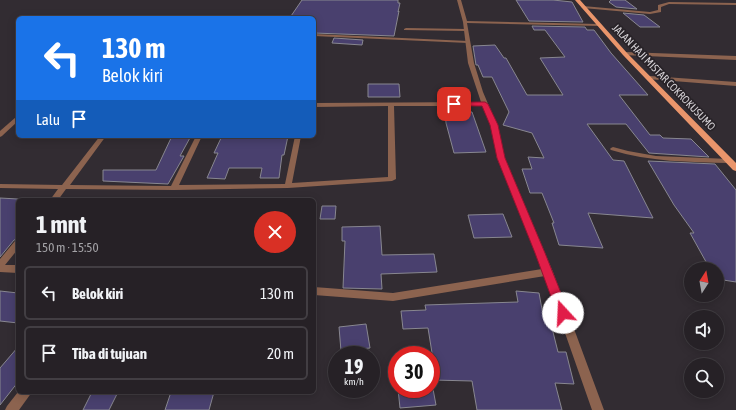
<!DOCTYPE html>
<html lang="id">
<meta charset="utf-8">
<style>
:root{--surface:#262126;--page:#322e32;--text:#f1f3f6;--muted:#a4a3a7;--line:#423e43}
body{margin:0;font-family:"Asap Condensed",sans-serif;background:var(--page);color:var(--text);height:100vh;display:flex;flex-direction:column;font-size:15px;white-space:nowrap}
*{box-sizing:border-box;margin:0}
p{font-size:13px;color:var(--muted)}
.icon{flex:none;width:22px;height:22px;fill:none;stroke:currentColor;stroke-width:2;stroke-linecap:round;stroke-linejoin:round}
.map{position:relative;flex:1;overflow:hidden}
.details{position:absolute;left:16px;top:198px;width:300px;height:196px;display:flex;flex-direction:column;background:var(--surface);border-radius:6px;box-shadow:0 2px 10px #0003,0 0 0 1px var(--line)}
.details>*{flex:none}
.guide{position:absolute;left:16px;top:16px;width:300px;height:122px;border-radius:6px;box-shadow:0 2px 10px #0003,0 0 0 1px var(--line);background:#1a73e8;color:#fff;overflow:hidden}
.needle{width:26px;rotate:11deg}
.tools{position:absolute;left:684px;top:262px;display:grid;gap:8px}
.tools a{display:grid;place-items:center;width:40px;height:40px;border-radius:50%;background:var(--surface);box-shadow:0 2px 10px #0003,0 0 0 1px var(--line);font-size:20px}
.speed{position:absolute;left:328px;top:346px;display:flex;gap:8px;font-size:20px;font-weight:700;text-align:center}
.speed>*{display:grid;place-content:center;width:52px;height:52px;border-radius:50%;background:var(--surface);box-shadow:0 2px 10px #0003,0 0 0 1px var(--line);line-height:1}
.speed small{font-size:10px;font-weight:400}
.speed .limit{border:6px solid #d22;background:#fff;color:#111}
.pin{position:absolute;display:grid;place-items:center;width:34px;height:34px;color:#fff;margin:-17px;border-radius:8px;box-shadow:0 2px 6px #0006}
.me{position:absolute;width:44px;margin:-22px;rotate:340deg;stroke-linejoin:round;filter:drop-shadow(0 0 3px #0008)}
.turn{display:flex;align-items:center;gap:14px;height:84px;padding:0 20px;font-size:18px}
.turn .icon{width:52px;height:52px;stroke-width:2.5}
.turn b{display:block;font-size:28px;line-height:34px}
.then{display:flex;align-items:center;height:38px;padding:0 20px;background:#0003;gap:8px;font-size:15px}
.round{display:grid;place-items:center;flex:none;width:42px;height:42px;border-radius:21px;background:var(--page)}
.head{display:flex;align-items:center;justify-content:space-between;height:68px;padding:0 20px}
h1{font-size:24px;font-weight:700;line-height:30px}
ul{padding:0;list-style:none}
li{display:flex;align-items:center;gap:12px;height:54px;margin:0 8px 6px;padding:0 12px;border:2px solid var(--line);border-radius:6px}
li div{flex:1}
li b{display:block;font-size:15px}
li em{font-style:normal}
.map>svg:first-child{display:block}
</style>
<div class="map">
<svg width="736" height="410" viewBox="0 0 736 410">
<rect width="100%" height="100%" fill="#322c32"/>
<!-- building -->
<g fill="#49406e" stroke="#888790">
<path d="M302,0H398V3H400L398,12L399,11L394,36L314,33V18H292L293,16H291Z"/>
<path d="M516,0H553L572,2L583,22L529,21Z"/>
<path d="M611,0H625L637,9L616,7L609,2Z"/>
<path d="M623,13L644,15L660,27H640Z"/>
<path d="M532,26L585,27L587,30H594L611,53L648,95H619L650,135H660L663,138L691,139L709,157L649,153L626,124H587L613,160L624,161L653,218L588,213L603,248L559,245L552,223H554L542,193H530L522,169H532L528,157L544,158L532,133L503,125L509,112L492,77H483L478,65H476L473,46L495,45L504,58H506L527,95H563L540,58L565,57L545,30H534Z"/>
<path d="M334,38L363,40L362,45L332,43Z"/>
<path d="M368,84H399L400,97H368Z"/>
<path d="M445,111L472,112L486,152L454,153L446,123Z"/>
<path d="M172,136H191L180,156H184L168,184L103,181V170H156Z"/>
<path d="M222,136H288L284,155H282L279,178H260L262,168H229L225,179L207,178L218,153H214Z"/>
<path d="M648,161L715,164L736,190V282L717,279V269H710L690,233H694L674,205Z"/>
<path d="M0,198L18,199V239L14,240L0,257Z"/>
<path d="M322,206H336L335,219H320Z"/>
<path d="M503,214L512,237L474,238L468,215Z"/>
<path d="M380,226L382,255L434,254L437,272L381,274L382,289L343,288L345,241H342V227Z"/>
<path d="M0,291L18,293V323L0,321Z"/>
<path d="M516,291L539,293L544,320H550L558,352H566L574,384L555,383L562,410H477L472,381L433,380L431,359H433L428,328L403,329L401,311L426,310L425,305L518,302Z"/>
<path d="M366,324L370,348L341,351L339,327Z"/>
<path d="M18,347V382L0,405V368Z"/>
<path d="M398,389H433L436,405L400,408Z"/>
<path d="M92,392H118L109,410H83Z"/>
<path d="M171,392H214L209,410H165Z"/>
</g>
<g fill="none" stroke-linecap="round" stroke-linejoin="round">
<!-- lane -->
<g fill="#8c634f" fill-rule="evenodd">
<path d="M406,28L466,29L468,30L466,31L404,30V29Z"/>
<path d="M314,34L468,41L470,42L468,43L314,36Z"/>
</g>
<!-- street -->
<g fill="#8c634f" fill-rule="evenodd">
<path d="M457,0H461L467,21L599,24L601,25L599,26L467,23L474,63L483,92L497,125L505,158L553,272L604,410H592L545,276L393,301L314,295V287L393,293L542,269L497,158L491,125L483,106H394L396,179L392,181L288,188L174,190L66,189L58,200H50L58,189L0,188V184L62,185L100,136H106L70,185L171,186L196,136H202L179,185L285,184L295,136H301L292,183L388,177V106L314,107V103L481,102L468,63L463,22Z"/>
<path d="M669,2L736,3V5L669,4L661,7V12L650,14L583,8L581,7L583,6L650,12L658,10V5Z"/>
<path d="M625,52L736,56V60L623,55V53Z"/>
<path d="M650,76L736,82V86L648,79V77Z"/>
<path d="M18,116V121L2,136L0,137V131L16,117Z"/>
<path d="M613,147L628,151L656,156L730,159L734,161L730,163C689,162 650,162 611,150L610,149L611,148Z"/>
<path d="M18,240V249L5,265H18V273L0,272V259L15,241Z"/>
<path d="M18,392H32L19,410H5L7,406Z"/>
</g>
<!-- primary -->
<path fill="#ea956b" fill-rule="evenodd" d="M575,0H580L627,53L736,163V171L733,170L623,55Z"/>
</g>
<!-- route -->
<path fill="#e11d48" stroke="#92132f" d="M485,102L488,104L498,125L505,158L545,253L569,313L567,317L563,318L559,317L557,313L535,253L497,158L490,125L482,106H454L450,104L454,102Z"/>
<g text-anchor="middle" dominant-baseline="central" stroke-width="3.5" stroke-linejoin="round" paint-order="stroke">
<!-- far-street labels -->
<g font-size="11" fill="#d7d3d7" stroke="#282328">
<text transform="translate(664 77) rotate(46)">JALAN HAJI MISTAR COKROKUSUMO</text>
</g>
</g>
</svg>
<div class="tools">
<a><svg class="needle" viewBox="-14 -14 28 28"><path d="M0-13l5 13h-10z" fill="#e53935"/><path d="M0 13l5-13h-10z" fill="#a4a3a7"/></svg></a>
<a><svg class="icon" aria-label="sound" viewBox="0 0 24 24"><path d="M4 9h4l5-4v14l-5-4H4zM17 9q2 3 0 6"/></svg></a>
<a><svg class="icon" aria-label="search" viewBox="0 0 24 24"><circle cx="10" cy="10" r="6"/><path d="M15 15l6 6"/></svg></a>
</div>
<div class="speed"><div>19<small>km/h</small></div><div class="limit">30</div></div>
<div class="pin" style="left:454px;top:104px;background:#d93025"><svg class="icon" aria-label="arrive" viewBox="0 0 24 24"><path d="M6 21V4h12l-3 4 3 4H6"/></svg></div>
<svg class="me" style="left:563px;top:313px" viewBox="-20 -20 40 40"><circle r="19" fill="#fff"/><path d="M0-13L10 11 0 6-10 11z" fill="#e11d48"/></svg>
<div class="guide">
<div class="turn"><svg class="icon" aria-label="left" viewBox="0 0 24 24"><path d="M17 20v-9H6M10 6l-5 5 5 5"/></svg><div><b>130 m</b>Belok kiri</div></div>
<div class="then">Lalu<svg class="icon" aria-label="arrive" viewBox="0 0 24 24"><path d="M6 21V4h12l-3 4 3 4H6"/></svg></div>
</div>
<section class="details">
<div class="head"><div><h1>1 mnt</h1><p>150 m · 15:50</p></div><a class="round" style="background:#d93025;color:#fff"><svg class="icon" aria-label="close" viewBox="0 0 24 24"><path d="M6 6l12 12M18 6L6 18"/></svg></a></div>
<ul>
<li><svg class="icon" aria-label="left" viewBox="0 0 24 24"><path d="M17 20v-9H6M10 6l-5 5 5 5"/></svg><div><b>Belok kiri</b></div><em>130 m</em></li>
<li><svg class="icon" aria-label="arrive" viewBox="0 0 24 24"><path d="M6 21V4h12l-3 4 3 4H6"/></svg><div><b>Tiba di tujuan</b></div><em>20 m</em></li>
</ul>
</section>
</div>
